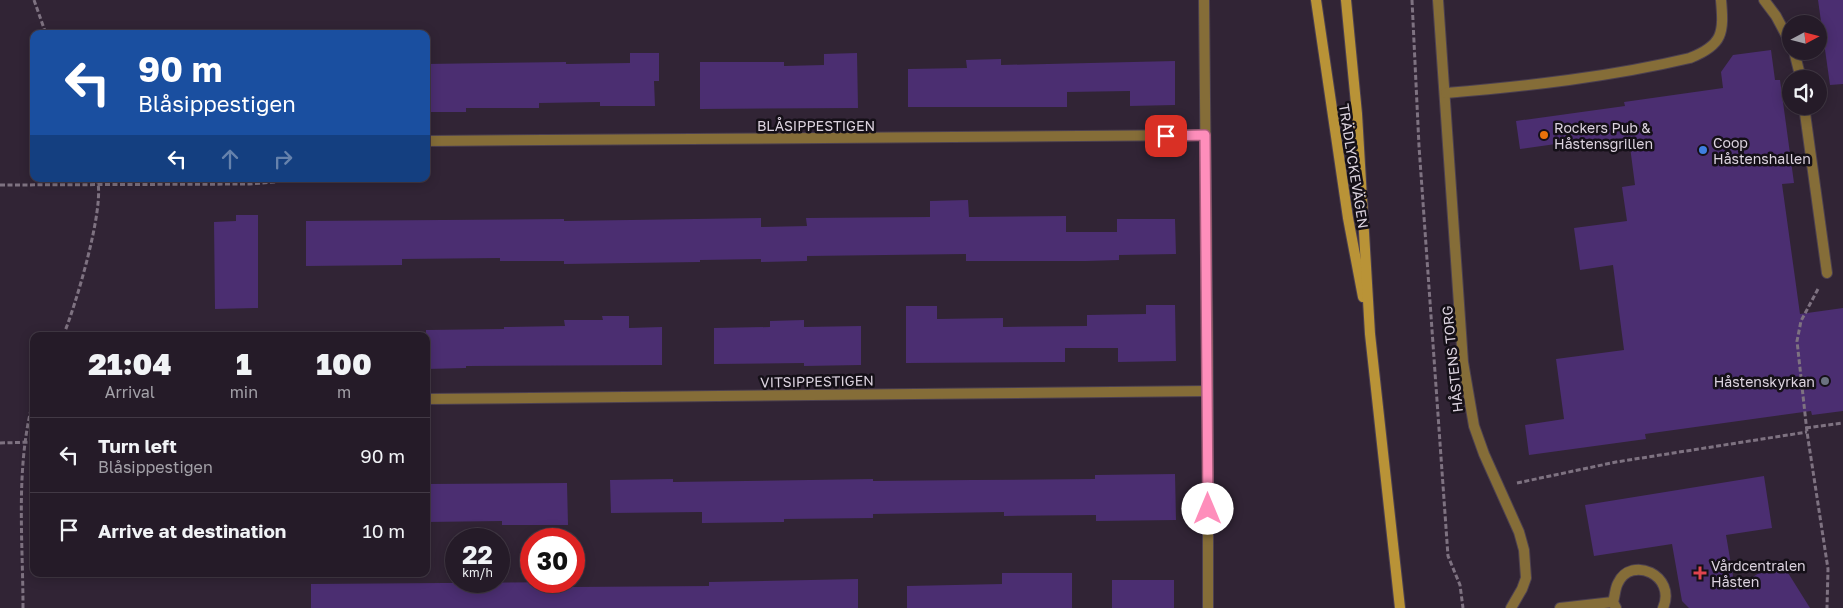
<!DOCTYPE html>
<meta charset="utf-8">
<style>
:root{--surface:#251b28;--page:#2d2430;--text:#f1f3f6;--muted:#a3a1a8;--line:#423945}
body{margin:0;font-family:"Golos Text",sans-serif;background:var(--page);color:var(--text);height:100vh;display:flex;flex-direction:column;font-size:19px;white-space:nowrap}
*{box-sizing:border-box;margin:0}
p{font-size:16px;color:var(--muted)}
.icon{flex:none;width:28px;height:28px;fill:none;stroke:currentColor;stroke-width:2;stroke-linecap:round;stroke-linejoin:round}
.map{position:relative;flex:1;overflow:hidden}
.side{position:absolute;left:30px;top:332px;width:400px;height:245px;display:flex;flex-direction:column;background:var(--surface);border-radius:10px;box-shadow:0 2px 12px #0003,0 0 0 1px var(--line)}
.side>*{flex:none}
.top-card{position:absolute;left:30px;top:30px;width:400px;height:152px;border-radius:10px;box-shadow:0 2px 12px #0003,0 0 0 1px var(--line);background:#1a4fa0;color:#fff;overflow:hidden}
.needle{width:32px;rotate:83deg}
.tools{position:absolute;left:1782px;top:15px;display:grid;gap:10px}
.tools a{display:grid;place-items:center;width:45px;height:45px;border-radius:50%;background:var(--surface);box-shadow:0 2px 12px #0003,0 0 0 1px var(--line);font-size:25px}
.speed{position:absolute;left:445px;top:528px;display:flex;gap:10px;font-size:25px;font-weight:700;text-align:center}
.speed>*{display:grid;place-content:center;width:65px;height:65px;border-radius:50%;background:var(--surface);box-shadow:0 2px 12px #0003,0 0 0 1px var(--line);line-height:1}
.speed small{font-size:12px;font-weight:400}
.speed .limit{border:8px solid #d22;background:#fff;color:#111}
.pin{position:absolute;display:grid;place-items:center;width:42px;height:42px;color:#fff;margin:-21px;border-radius:10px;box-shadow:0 2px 8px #0006}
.me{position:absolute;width:55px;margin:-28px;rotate:0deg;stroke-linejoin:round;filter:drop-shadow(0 0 4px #0008)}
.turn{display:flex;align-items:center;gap:18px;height:105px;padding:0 25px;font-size:22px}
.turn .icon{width:65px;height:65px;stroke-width:2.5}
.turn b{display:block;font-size:35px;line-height:42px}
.lanes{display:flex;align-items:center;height:48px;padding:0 25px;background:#0003;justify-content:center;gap:25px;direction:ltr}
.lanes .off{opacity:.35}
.eta{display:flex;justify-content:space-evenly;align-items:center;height:85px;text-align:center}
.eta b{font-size:30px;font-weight:800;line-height:35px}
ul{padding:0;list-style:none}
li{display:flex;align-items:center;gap:15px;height:75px;padding:0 25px;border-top:1px solid var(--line)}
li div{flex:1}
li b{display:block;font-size:19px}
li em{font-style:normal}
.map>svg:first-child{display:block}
</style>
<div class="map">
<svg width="1843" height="608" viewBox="0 0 1843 608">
<rect width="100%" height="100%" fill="#312435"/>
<!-- building -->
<g fill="#4b2e71">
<path d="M1818,0H1843V84L1830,85Z"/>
<path d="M1771,50L1775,80H1780L1794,183L1782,184L1800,314L1843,308V411L1812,415L1811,411L1645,434L1646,439L1529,455L1525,425L1564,419L1556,359L1624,350L1613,265L1580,270L1574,228L1627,221L1622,187L1635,185L1629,139L1571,148L1570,142L1520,149L1516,121L1625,106L1624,102L1723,88L1721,72L1733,55Z"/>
<path d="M630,53H659V81H654L655,106H600V102L539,103V108H466V112H426V64L566,62V64L630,63Z"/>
<path d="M857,53L858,108L700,109V62H784V66L824,65V54Z"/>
<path d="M1001,59V65L1175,61V105L1130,106V91L1067,92V107H908V69L967,68L966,60Z"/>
<path d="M968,200L969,217L1066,216V232H1117V219H1175L1176,254L1119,255V260L1086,261H966V254L807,256V261L761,262V259L700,260V262L564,264V261H500V258L402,259V265L306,266V221L564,219V221L761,218V227L807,226L806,218L930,217V201Z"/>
<path d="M236,215H258V308L215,309L214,222L236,221Z"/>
<path d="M1146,305H1175L1176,361L1118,362V348H1065V362L906,363V306H937V319L1003,318V327L1087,326V315L1146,314Z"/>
<path d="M602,316H629V328L662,327V365L466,366V368L426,369V330L504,329V327L565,326L564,320H603Z"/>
<path d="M804,320V327L861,326V365L804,366V363L714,364V328L770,327V321Z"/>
<path d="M1175,474L1176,520L1096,521V515L1004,516V512L873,514V518L784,519V522L702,523V512L611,513L610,480L673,479V482L873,479V481L972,480L1095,479V475Z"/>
<path d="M1764,476L1772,528L1726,535L1735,588L1780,560L1810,608H1689L1682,601L1672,544L1594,556L1585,505Z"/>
<path d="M567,483L568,525H502V521L426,522V484Z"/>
<path d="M1002,573H1072V608H907V586L1002,584Z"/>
<path d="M858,579V608H311V584L573,582V587L709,586V582Z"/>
<rect x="1112" y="580" width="62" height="28"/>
</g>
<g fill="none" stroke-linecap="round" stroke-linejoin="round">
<!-- lane casing -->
<g stroke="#4c4050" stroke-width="12">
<g id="lane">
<path d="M1764,0L1776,16L1791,44"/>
<path d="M1794,51L1801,79"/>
<path d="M1804,106L1827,273"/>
<path d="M1560,608L1613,602"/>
<path d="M1616,608L1613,602C1615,596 1615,588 1618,583C1631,555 1677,575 1663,608"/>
</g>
</g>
<!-- street casing -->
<g stroke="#4c4050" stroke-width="12">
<g id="street">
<path d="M1204,0L1208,391V608"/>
<path d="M1438,0L1463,362L1474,426L1484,454L1519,532L1524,550L1526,578L1522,589L1511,608"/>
<path d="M1446,93C1528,86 1610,77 1690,58C1723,45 1724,33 1721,0"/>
<path d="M426,141L1205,135"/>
<path d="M426,399L1208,391"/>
</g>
</g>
<!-- secondary casing -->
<g stroke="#4c4050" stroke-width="12">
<g id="secondary">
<path d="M1316,0L1348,218L1363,297"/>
<path d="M1346,0L1357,114L1370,334L1400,608"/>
</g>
</g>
<!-- path -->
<g stroke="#7e7281" stroke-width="3" stroke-dasharray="5 2.5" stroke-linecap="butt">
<path d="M34,0L46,34"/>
<path d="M1412,0L1419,146L1448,556L1460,585L1463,608"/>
<path d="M0,185L250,184L274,182L284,179"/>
<path d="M1818,289L1801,321L1797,341L1807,432L1828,569L1827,608"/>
<path d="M63,336C75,308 106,205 97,179"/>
<path d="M1806,428L1843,423"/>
<path d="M0,443L34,442"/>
<path d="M1517,483L1616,462L1807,432"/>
<path d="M23,608C23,539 15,465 34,398"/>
</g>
<!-- lane -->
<use href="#lane" stroke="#856d38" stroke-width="10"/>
<!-- street -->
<use href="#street" stroke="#856d38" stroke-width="10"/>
<!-- secondary -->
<use href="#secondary" stroke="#b99337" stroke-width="10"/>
</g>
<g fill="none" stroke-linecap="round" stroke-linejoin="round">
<!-- route casing -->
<g stroke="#a55c7a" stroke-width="12">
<path id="route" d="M1166,136L1205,135L1208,509"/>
</g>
<!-- route -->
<use href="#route" stroke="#fe8ebb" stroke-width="9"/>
</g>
<!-- markers -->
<circle fill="#e8710a" stroke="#151018" stroke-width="2" cx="1544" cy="135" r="5"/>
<circle fill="#3f7fe0" stroke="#151018" stroke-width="2" cx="1703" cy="150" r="5"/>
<circle fill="#6b7280" stroke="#151018" stroke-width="2" cx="1825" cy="381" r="5"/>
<path fill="#e0444e" stroke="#151018" stroke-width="2" d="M1697.5 565.5h5v5h5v5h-5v5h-5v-5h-5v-5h5z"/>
<g text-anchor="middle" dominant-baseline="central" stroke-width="5" stroke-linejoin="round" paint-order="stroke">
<!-- street labels -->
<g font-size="14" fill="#dcd3df" stroke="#151018">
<text x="816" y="125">BLÅSIPPESTIGEN</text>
<text transform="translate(1354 166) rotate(81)">TRÄDLYCKEVÄGEN</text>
<text transform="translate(1452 359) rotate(-96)">HÅSTENS TORG</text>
<text transform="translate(817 381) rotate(-1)">VITSIPPESTIGEN</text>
</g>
<!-- poi labels -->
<g font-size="14" fill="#dcd3df" stroke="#151018" text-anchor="start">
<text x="1554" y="127">Rockers Pub &amp;<tspan x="1554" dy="16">Håstensgrillen</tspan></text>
<text x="1713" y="142">Coop<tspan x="1713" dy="16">Håstenshallen</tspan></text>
<text x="1815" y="381" text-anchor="end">Håstenskyrkan</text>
<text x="1711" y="565">Vårdcentralen<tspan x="1711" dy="16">Håsten</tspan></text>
</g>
</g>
</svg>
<div class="tools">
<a><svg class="needle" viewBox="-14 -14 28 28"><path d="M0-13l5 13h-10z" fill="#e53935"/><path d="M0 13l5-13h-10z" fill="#a3a1a8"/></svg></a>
<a><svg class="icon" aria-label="sound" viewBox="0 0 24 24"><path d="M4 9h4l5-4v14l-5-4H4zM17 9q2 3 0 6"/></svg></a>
</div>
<div class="speed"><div>22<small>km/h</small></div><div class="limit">30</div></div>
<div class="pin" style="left:1166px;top:136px;background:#d93025"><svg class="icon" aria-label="arrive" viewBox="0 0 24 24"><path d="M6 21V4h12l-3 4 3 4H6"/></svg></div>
<svg class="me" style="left:1208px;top:509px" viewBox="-20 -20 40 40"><circle r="19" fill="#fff"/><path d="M0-13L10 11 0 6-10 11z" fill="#fe8ebb"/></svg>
<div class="top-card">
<div class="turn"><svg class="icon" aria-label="left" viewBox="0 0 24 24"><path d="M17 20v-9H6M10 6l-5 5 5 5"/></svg><div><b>90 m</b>Blåsippestigen</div></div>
<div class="lanes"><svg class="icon" aria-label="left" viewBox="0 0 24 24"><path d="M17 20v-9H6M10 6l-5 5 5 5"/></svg><svg class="icon off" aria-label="ahead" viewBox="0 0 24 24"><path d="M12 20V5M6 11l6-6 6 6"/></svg><svg class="icon off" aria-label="right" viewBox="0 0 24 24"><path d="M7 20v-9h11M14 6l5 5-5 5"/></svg></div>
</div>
<section class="side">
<div class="eta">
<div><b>21:04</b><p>Arrival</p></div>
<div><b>1</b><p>min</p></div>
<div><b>100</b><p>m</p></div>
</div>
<ul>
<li><svg class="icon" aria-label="left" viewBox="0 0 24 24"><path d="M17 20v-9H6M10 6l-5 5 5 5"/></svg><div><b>Turn left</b><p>Blåsippestigen</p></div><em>90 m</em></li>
<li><svg class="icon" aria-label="arrive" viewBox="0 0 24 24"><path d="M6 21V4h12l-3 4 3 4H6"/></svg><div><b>Arrive at destination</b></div><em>10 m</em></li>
</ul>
</section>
</div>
